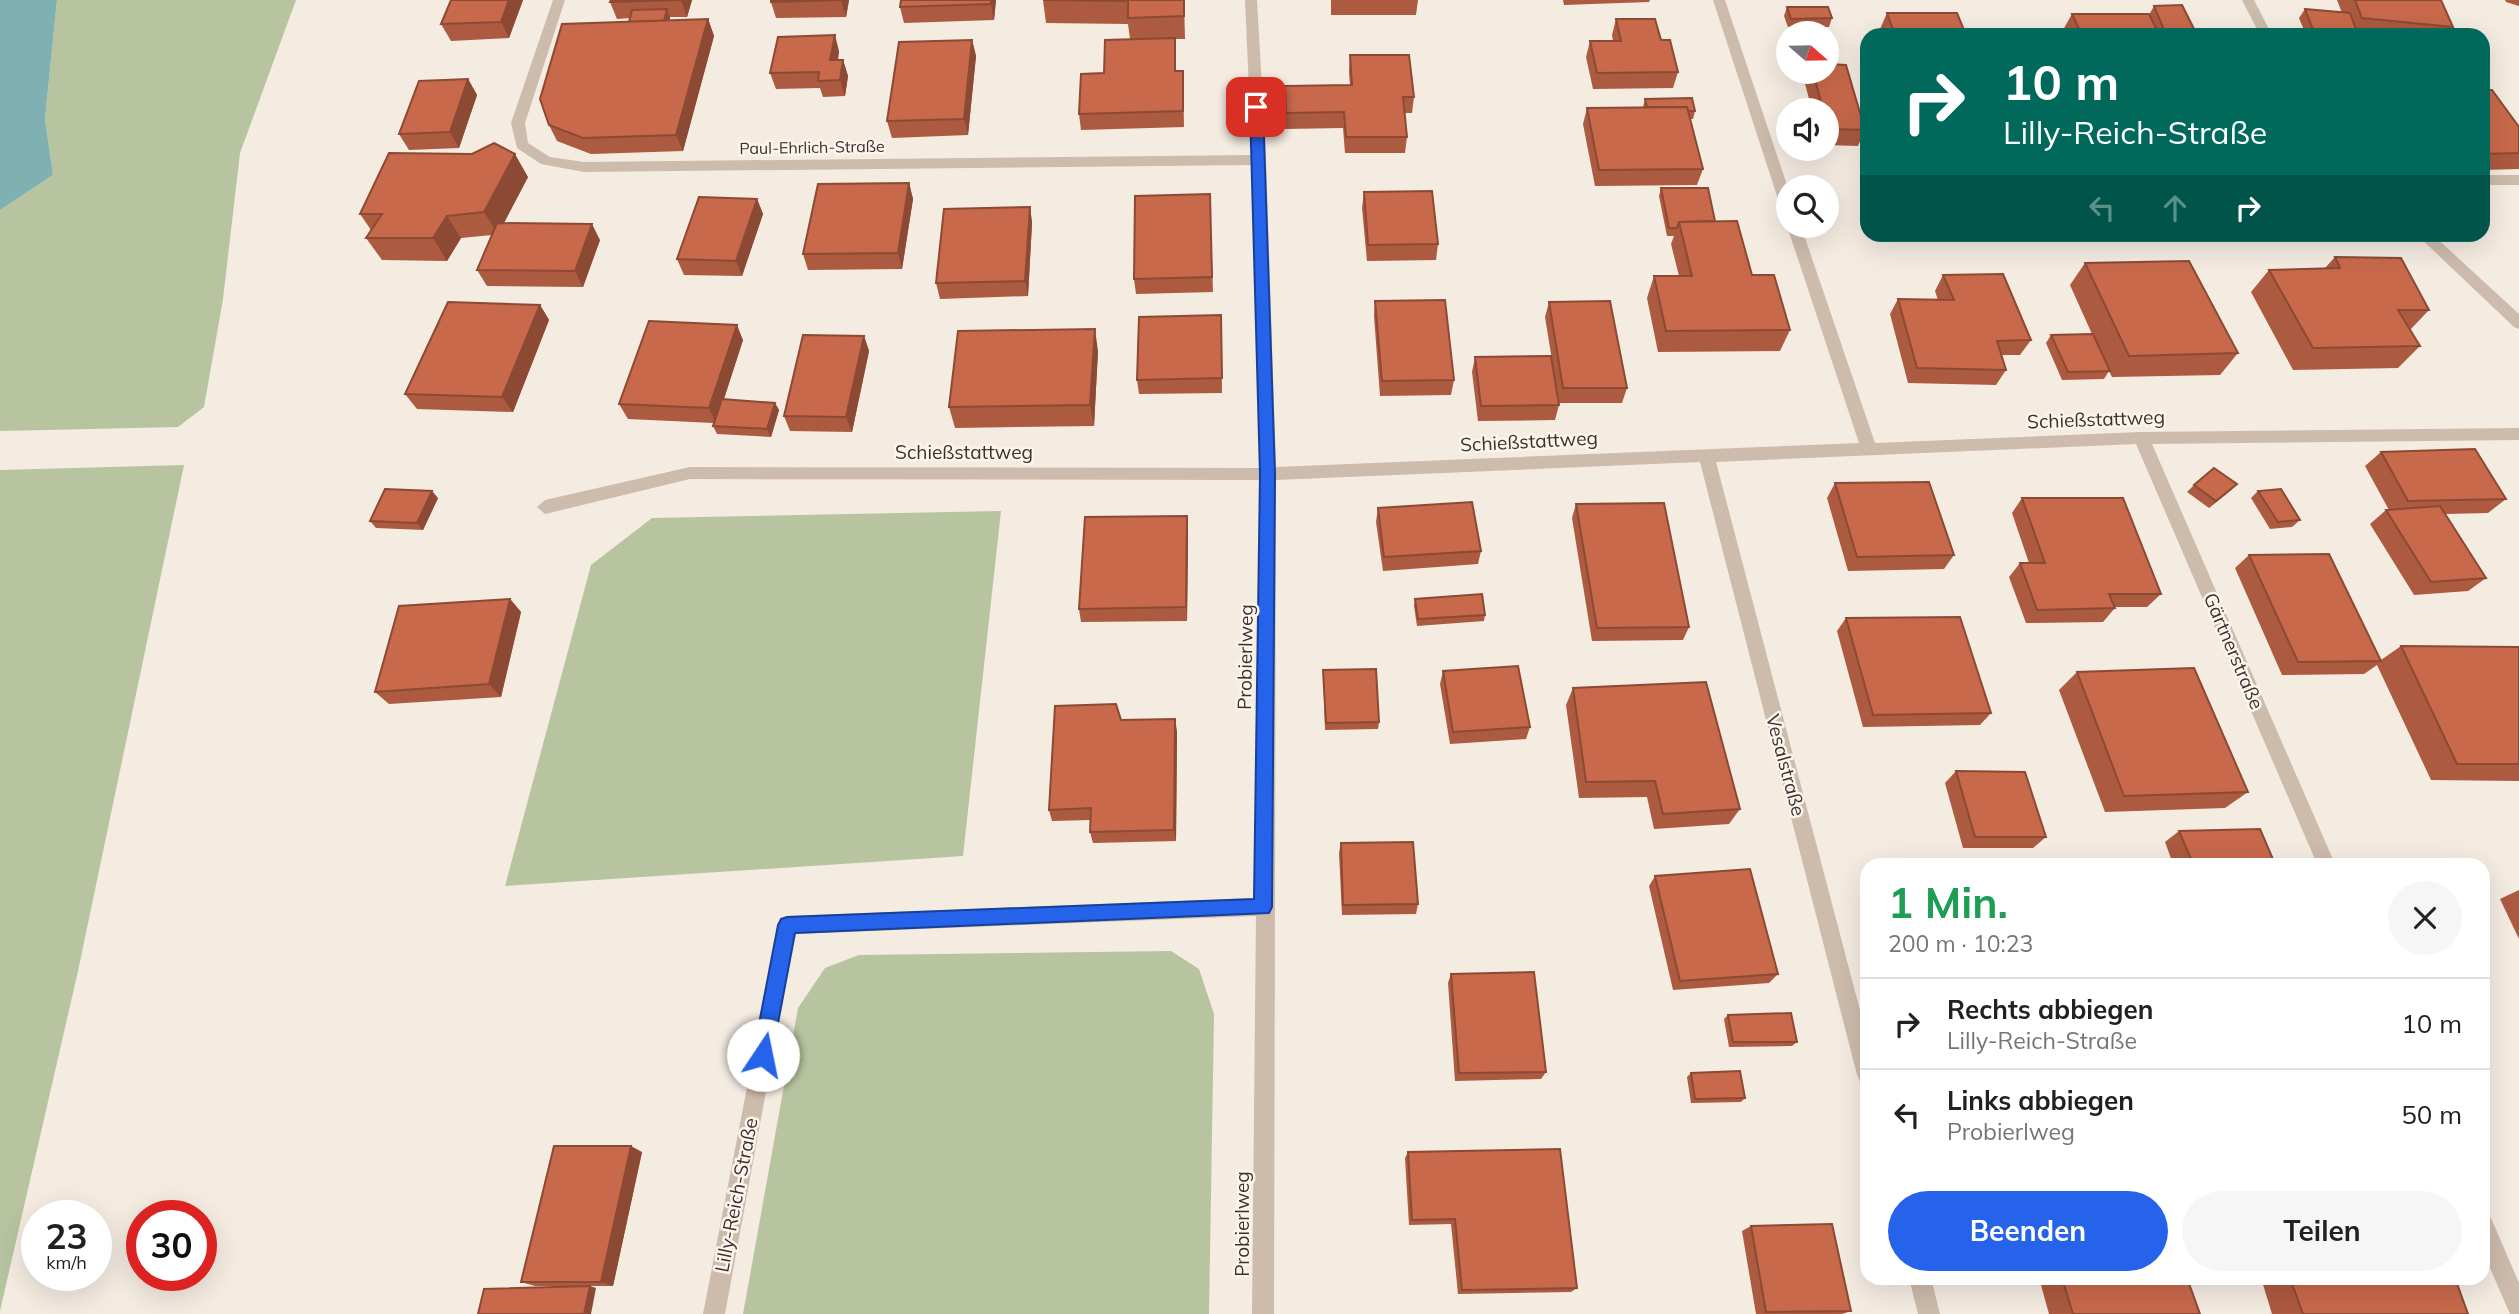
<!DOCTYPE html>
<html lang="de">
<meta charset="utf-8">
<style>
:root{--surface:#fff;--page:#f6f6f6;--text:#202124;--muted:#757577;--line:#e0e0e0;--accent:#2563eb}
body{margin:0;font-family:Mulish,sans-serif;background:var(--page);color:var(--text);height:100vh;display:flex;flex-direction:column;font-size:26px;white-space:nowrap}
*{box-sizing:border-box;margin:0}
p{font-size:23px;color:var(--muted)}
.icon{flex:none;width:38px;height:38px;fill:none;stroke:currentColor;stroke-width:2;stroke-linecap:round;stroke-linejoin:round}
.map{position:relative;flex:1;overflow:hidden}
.sheet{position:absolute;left:1860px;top:858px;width:630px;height:427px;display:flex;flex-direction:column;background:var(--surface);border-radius:21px;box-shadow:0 7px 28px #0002}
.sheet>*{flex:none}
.hud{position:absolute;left:1860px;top:28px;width:630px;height:214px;border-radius:21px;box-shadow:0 7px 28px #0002;background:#00695c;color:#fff;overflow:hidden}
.needle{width:46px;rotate:110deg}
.buttons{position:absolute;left:1776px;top:21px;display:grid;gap:14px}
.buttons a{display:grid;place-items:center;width:63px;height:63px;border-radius:50%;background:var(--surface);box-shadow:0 7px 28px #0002;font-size:35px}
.speed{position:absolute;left:21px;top:1200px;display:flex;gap:14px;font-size:35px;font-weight:700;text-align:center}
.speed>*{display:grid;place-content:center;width:91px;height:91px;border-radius:50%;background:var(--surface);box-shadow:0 7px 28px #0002;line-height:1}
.speed small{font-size:18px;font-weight:400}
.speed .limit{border:10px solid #d22;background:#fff;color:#111}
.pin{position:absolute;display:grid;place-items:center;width:60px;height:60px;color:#fff;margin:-30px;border-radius:14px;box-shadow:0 4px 10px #0006}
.me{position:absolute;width:77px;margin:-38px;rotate:11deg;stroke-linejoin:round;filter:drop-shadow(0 0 5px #0008)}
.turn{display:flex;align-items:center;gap:24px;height:147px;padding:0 28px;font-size:32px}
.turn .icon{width:91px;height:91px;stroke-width:2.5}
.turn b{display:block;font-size:49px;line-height:60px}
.lanes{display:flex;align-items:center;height:66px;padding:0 28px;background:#0003;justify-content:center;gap:35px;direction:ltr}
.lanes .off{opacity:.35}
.round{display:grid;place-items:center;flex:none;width:74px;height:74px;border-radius:37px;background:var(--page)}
.head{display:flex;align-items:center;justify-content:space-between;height:119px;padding:0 28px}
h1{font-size:42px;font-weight:700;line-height:52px;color:#1e9e55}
.action{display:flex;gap:14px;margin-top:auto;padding:14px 28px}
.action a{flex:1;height:80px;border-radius:42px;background:var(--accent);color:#fff;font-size:28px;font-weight:700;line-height:80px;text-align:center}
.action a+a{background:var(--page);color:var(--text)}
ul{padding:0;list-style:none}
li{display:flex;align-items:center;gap:21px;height:91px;padding:0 28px;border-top:2px solid var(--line)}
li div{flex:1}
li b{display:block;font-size:26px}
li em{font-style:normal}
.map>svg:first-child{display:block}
</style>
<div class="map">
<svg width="2519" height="1314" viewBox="0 0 2519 1314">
<rect width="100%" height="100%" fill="#f4ebe1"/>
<!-- green -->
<g fill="#b8c4a0">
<path d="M57,0H296L240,153L223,299L204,407L178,427L0,431V210L53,175L45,119Z"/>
<path d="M184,465L78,971L0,1311V470Z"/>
<path d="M1001,511L963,856L505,886L591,565L652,518Z"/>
<path d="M1171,951L1199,969L1214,1014L1209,1314H743L798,1008L825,968L859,955Z"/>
</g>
<!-- water -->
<path fill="#7fb0b2" d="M0,0H57L45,119L53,175L0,210Z"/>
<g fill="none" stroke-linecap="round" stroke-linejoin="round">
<!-- minor -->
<g fill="#cdbbac" fill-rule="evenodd">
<path d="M553,0H565L525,123L528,143L550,157L584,162L1252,155L1245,0H1257L1266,160L1276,467L1859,443L1787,226L1788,223V226H1801L1875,443L2141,432L2519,428V440L2152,444L2335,864H2317L2136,444L1716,462L1867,1037V1085L1860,1082L1857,1075L1700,462L1276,480L1274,1314H1252L1256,916L795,934L725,1314H703L780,918L787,916L1256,898L1260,480L690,479L545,514L537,507L545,500L690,467L1260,468L1252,165L584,172L541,164L517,148L511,123Z"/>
<path d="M1713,0H1725L1788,188V213L1781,208Z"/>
<path d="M2242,0H2254L2272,35H2260Z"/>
<rect x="2483" y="175" width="36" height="10"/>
<path d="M2416,234H2432L2519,314V329L2514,327Z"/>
<path d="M2483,1215L2491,1218L2519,1283V1314H2510L2483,1252Z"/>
<path d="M1909,1278H1931L1940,1314H1918Z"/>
</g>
</g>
<!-- wall -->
<g fill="#ac5a40">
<path d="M523,0L509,38L451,41L441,24Z"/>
<path d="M611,0H692L687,17H670V20L708,19L714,36L683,151L591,154L557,141L549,125L629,22L630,18L617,19L610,2Z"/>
<path d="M771,0H849L846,17L776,18L771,2Z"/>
<path d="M996,0L994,20L904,23L900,7Z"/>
<path d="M1043,0H1184L1185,39H1175L1176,71H1183L1184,127L1081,130L1079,114L1104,73L1130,39L1128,24L1046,23Z"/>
<path d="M1331,0H1418L1416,15H1331Z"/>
<path d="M1563,0H1650L1649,2L1564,5Z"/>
<path d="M2337,0H2441L2453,27L2446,35H2306L2299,18L2305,9L2342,13Z"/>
<path d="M2505,0H2519V6L2506,2Z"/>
<path d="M2154,6L2195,31L2193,35H2065L2063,30L2072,14L2149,15Z"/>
<path d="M1787,7L1832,18L1829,27H1788L1784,16Z"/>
<path d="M1887,13L1966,35H1882L1880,29Z"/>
<path d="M1616,19L1661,40L1678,72L1673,88L1593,89L1586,57L1590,41H1613L1612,35Z"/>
<path d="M972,40L976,56L968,135L892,138L887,121Z"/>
<path d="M839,51L838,60H843L848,76L845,96L823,97L820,88L776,89L770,73Z"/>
<path d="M1350,55L1414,97L1412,113H1405L1407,137L1405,153H1345L1343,128L1285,129V86L1350,85L1349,72Z"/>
<path d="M1867,63V91L1864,70Z"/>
<path d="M1807,72H1827L1865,130L1858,146L1827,145V110H1812L1804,80Z"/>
<path d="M468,79L477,95L459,148L409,150L399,134Z"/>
<path d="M2483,90L2519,127V169L2483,170Z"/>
<path d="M1645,99L1695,111L1693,119H1690L1703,169L1697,185L1595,186L1583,124L1587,108L1643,107Z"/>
<path d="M528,177L504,223L600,240L583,287L487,286L477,270L492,235L461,238L447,261L382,260L366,238L371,230L360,214Z"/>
<path d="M909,183L913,199L902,269L808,270L803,254Z"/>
<path d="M1661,188L1715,221L1790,330L1780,351L1658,352L1647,298L1654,276H1679L1671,244L1674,236H1667L1659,196Z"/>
<path d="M1364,192L1438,244L1436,260L1367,261L1362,208Z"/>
<path d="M1210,194L1213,292L1136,294L1134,279Z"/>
<path d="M757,199L763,214L742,276L684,275L677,259Z"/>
<path d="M1030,207L1032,223L1028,296L940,299L936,283Z"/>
<path d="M2335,257L2429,310L2410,330L2420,346L2398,368L2293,370L2251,292L2269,270L2325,268Z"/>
<path d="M2085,263L2238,353L2220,375L2112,377L2109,371L2104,379L2062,380L2046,343L2051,335L2092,334L2070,285Z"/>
<path d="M1943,275L2031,340L2020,355H2002L2006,370L1996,385L1908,383L1890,314L1898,299L1938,300L1935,291Z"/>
<path d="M1375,301L1454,380L1451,395L1380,396L1374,316Z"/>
<path d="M1549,302L1627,388L1622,403H1559L1545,317Z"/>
<path d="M540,305L549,320L513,412L417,409L405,394Z"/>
<path d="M1221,315L1222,393L1139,394L1137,380Z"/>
<path d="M864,336L869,351L852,432L790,431L784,416Z"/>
<path d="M743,340L724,399L775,403L779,410L771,437L717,434L713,426L714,423L628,419L619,404Z"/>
<path d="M1098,351L1094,426L955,428L949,407Z"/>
<path d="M1475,357L1559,405L1555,420L1478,421L1472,372Z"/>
<path d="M2381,452L2506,499L2488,513L2445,514L2486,578L2468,591L2414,595L2370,524L2386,510H2389L2365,466Z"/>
<path d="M1835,483L1954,555L1944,569L1848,571L1827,498Z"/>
<path d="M2237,484L2209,508L2187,492L2194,485Z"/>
<path d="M2258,491L2300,520L2292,527L2270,529L2251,498Z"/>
<path d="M438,498L423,530L376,528L370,521Z"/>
<path d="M2022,498L2161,594L2147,607H2115V608L2103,622L2026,623L2009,577L2020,563H2029L2012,513Z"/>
<path d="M1576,504L1689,627L1683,640L1592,641L1572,518Z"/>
<path d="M1378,508L1481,551L1478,564L1383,571L1376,522Z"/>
<path d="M1187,516L1188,530L1187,621L1081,622L1079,609Z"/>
<path d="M2249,555L2381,660L2401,646L2519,647V781L2431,780L2377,665L2364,674L2282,675L2235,568Z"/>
<path d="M510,599L521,612L501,697L389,704L375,692Z"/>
<path d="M1415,599L1485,615L1484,621L1417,626L1414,606Z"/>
<path d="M1846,618L1991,713L1980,725L1863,727L1837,631Z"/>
<path d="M1323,670L1379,722L1378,729L1325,730Z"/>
<path d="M1443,671L1530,727L1526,739L1450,744L1440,684Z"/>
<path d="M2077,672L2248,792L2225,808L2105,812L2059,690Z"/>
<path d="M1573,688L1740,809L1729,824L1654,829L1647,797L1579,798L1566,705Z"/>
<path d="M1121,720L1177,731L1176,841L1093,843L1090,832L1091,820L1052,821L1049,810Z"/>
<path d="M1956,771L2046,837L2033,848H1963L1945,783Z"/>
<path d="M2179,831L2275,864H2173L2165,842Z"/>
<path d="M1341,843L1418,904L1416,914L1342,915L1339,853Z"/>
<path d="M1655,876L1778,974L1769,983L1673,990L1649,886Z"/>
<path d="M2519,890V939L2500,899Z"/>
<path d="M1451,974L1546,1072L1541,1079L1455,1081L1448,983Z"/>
<path d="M1728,1015L1797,1042L1792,1046L1729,1047L1724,1019Z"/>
<path d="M1691,1073L1745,1098L1741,1102L1691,1103L1687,1077Z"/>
<path d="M642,1152L613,1286H535L521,1282Z"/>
<path d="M1408,1152L1577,1288L1571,1292L1458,1294L1451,1224L1409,1225L1405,1158Z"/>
<path d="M1751,1226L1851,1311L1842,1314H1756L1742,1231Z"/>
<path d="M2039,1278H2187L2200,1314H2049Z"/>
<path d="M2261,1278H2455L2468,1314H2272Z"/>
</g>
<!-- shaded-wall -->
<g fill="#8c4a34">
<path d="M509,0H523L509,38L501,22Z"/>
<path d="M681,0H692L687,17L681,1Z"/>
<path d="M841,0H849L846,17L841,1Z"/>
<path d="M991,0H996L994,20L991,4Z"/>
<path d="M667,9L670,18L665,37L662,28Z"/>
<path d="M708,19L714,36L683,151L676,135Z"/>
<path d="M835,35L839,51L835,76L830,60Z"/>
<path d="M972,40L976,56L968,135L964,119Z"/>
<path d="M843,60L848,76L845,96L840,80Z"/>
<path d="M468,79L477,95L459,148L450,132Z"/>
<path d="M515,154L528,177L498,234L484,212Z"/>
<path d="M909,183L913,199L902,269L898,253Z"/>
<path d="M757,199L763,214L742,276L736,261Z"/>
<path d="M1030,207L1032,223L1028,296L1025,281Z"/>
<path d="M447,216L461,238L447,261L433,238Z"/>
<path d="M592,224L600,240L583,287L575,271Z"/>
<path d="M540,305L549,320L513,412L502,397Z"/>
<path d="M737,325L743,340L716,423L709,408Z"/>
<path d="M1095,329L1098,351L1094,426L1090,405Z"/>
<path d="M864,336L869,351L852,432L846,417Z"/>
<path d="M775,403L779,410L771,437L767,429Z"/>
<path d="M2237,484L2230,491L2209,508L2216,501Z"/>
<path d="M432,491L438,498L423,530L417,523Z"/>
<path d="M1187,516L1188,530L1187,621L1186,607Z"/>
<path d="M510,599L521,612L501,697L489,684Z"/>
<path d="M1175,719L1177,731L1176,841L1174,830Z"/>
<path d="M631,1146L642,1152L613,1286L601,1282Z"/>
<path d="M590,1286L596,1288L591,1314H584Z"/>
</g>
<!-- building -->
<g fill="#c8694b" stroke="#8c4a34" stroke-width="2">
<path d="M451,0H509L501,22L441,24Z"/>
<path d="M611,0H681L610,2Z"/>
<path d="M771,0H841L771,2Z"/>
<path d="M901,0H991V4L900,7Z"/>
<path d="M1043,0H1184V16L1128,18V1Z"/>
<path d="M2355,0H2441L2453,27L2362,18Z"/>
<path d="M2182,5L2195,31L2164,30L2154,6Z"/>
<path d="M1787,7H1828L1832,18L1791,19Z"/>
<path d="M667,9L664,21L629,22L632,10Z"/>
<path d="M2305,9L2350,13L2358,35H2315Z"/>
<path d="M1887,13H1957L1966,35H1895Z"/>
<path d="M2072,14H2149L2159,34H2185L2186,35H2082Z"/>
<path d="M708,19L676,135L583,138L549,125L540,99L562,24Z"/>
<path d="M1616,19H1655L1661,40H1670L1678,72L1597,73L1590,41H1621Z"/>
<path d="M835,35L830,60H843L840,80L818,81L819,72L770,73L778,37Z"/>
<path d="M1175,38V71H1183V111L1079,114L1081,74L1104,73L1105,40Z"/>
<path d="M972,40L964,119L887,121L899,42Z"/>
<path d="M1350,55H1409L1414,97H1403L1407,137H1346L1344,112L1286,113L1285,86L1352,85Z"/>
<path d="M1827,64L1846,65L1865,130L1828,129L1827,124V110H1823L1813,72H1827Z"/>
<path d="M468,79L450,132L399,134L419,81Z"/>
<path d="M2483,90H2492L2519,127V153L2483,154Z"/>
<path d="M1692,98L1695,111H1688L1687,107H1647L1645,99Z"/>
<path d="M1687,107L1703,169L1599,170L1587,108Z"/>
<path d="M494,143L515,154L484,212L447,216L433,238H366L382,214H360L389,153L472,154Z"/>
<path d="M909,183L898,253L803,254L818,184Z"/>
<path d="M1661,188H1708L1715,221L1679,222L1677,228H1669Z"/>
<path d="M1432,191L1438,244L1368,245L1364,192Z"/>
<path d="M1210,194L1212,277L1134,279L1135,196Z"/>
<path d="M699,197L757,199L736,261L677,259Z"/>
<path d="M1030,207L1025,281L936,283L944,209Z"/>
<path d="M1737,221L1752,275H1774L1790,330L1666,331L1654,276H1692L1679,222Z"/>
<path d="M497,223L592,224L575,271L477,270Z"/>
<path d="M2335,257L2401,258L2429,310H2398L2420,346L2313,348L2269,270L2340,268Z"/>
<path d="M2189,261L2238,353L2129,356L2085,263Z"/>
<path d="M2003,274L2031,340L1997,341L2006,370L1917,368L1898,299L1954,300L1943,275Z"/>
<path d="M1445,300L1454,380L1382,381L1375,301Z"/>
<path d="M1610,301L1627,388H1563L1549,302Z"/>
<path d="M448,302L540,305L502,397L405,394Z"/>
<path d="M1221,315L1222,378L1137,380L1139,317Z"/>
<path d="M649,321L737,325L709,408L619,404Z"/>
<path d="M1095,329L1090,405L949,407L958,331Z"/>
<path d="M2093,334L2110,371L2068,372L2051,335Z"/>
<path d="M803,335L864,336L846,417L784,416Z"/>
<path d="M1551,356L1559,405L1481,406L1475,357Z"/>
<path d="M722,399L775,403L767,429L713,426Z"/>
<path d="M2475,449L2506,499L2408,501L2381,452Z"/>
<path d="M2214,468L2237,484L2216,501L2194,485Z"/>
<path d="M1929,482L1954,555L1857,557L1835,483Z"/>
<path d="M385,489L432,491L417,523L370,521Z"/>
<path d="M2281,489L2300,520L2278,522L2258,491Z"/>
<path d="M2022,498H2123L2161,594H2109L2115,608L2037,610L2020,563H2045Z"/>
<path d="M1472,502L1481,551L1384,557L1378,508Z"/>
<path d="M1664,503L1689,627L1597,628L1576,504Z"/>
<path d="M2440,506L2486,578L2431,582L2386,510Z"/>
<path d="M1187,516L1186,607L1079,609L1085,517Z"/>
<path d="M2329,554L2381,661L2298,662L2249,555Z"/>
<path d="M1482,594L1485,615L1418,619L1415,599Z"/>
<path d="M510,599L489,684L375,692L399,606Z"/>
<path d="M1960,617L1991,713L1873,715L1846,618Z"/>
<path d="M2401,646L2519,647V764H2457Z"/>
<path d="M1518,666L1530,727L1453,732L1443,671Z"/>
<path d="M2194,668L2248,792L2124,796L2077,672Z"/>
<path d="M1376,669L1379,722L1326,723L1323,670Z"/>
<path d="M1706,682L1740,809L1663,814L1655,781L1586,782L1573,688Z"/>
<path d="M1116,704L1121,720L1175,719L1174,830L1090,832L1091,808L1049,810L1055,706Z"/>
<path d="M1956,771L2025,772L2046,837H1975Z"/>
<path d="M2260,829L2275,864H2193L2179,831Z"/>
<path d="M1413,842L1418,904L1343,905L1341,843Z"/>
<path d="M1750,869L1778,974L1680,981L1655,876Z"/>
<path d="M1534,972L1546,1072L1459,1073L1451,974Z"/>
<path d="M1791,1013L1797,1042H1733L1728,1015Z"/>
<path d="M1740,1071L1745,1098L1695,1099L1691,1073Z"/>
<path d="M554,1146H631L601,1282H521Z"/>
<path d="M1560,1149L1577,1288L1462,1290L1455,1219L1412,1220L1408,1152Z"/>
<path d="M1832,1224L1851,1311L1766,1312L1751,1226Z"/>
<path d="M2062,1278H2187L2200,1314H2073Z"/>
<path d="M2290,1278H2455L2468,1314H2303Z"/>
<path d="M590,1286L584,1314H478L484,1289Z"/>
</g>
<!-- route -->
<path fill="#2563eb" stroke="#184099" stroke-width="2" d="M1256,103L1263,107L1275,474L1272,907L1269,913L795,933L772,1055L769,1061L763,1064L756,1061L753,1055L778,925L781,919L787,917L1254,899L1260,474L1250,107Z"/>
<g text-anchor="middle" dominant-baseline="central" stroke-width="5" stroke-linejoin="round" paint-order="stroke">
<!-- far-street labels -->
<g font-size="16" fill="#3b302b" stroke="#fbf5ee">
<text transform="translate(812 147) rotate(-1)">Paul-Ehrlich-Straße</text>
</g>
<!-- street labels -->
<g font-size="19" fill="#3b302b" stroke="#fbf5ee">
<text transform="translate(2096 419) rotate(-2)">Schießstattweg</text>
<text transform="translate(1529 441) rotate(-3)">Schießstattweg</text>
<text x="964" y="452">Schießstattweg</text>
<text transform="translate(2234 651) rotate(67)">Gärtnerstraße</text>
<text transform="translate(1245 657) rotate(-89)">Probierlweg</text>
<text transform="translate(1786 765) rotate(75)">Vesalstraße</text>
<text transform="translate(736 1195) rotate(-79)">Lilly-Reich-Straße</text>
<text transform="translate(1242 1224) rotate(-90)">Probierlweg</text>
</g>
</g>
</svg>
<div class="buttons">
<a><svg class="needle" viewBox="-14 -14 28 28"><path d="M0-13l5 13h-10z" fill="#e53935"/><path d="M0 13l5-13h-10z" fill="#757577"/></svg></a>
<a><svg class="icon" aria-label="sound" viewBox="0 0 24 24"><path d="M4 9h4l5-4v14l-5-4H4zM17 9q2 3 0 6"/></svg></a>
<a><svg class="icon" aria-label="search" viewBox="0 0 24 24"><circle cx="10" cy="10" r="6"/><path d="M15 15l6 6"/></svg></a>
</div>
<div class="speed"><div>23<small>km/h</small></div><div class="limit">30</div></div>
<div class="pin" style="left:1256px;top:107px;background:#d93025"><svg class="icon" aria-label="arrive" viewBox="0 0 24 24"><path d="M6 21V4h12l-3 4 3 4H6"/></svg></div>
<svg class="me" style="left:763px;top:1055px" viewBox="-20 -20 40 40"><circle r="19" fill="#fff"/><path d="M0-13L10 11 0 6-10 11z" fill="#2563eb"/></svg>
<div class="hud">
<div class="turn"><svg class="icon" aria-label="right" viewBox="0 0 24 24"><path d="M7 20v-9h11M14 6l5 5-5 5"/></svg><div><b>10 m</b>Lilly-Reich-Straße</div></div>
<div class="lanes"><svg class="icon off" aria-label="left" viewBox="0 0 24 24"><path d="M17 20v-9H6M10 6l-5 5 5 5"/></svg><svg class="icon off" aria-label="ahead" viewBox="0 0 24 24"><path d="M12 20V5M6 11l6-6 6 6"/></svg><svg class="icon" aria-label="right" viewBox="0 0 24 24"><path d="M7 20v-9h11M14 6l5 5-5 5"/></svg></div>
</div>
<section class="sheet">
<div class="head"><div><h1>1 Min.</h1><p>200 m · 10:23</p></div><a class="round"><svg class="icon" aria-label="close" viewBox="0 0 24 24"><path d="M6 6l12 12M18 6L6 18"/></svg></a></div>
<ul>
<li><svg class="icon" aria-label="right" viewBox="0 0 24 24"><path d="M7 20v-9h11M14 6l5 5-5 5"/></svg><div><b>Rechts abbiegen</b><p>Lilly-Reich-Straße</p></div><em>10 m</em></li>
<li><svg class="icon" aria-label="left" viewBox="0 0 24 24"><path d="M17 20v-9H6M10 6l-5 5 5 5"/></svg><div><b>Links abbiegen</b><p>Probierlweg</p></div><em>50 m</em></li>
</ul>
<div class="action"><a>Beenden</a><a>Teilen</a></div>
</section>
</div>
